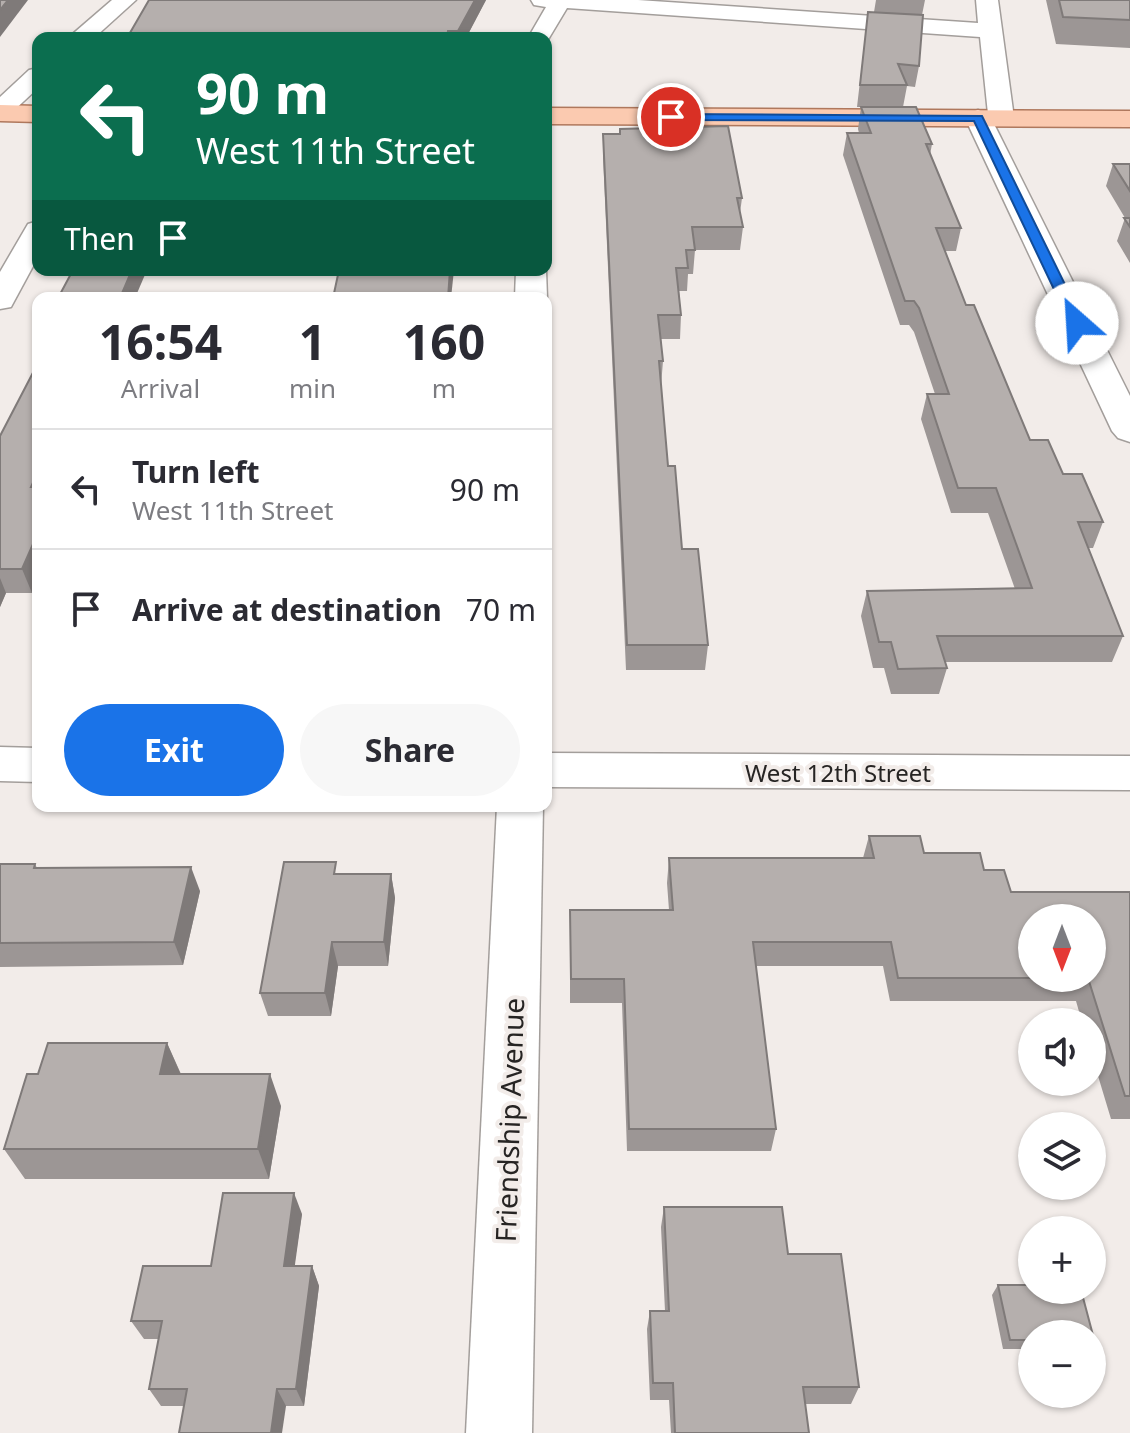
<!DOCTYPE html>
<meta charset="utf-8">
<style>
:root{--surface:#fff;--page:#f7f7f7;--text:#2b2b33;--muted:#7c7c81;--line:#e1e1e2;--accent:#1a73e8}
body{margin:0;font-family:"Noto Sans",sans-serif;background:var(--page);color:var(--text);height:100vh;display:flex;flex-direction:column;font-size:30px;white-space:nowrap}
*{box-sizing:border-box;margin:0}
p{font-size:26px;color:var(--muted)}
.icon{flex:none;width:44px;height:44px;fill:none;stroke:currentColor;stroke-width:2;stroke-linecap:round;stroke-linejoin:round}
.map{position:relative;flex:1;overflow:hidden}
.details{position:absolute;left:32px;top:292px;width:520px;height:520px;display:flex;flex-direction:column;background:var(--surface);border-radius:16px;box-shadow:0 2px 6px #0004}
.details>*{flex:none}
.top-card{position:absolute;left:32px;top:32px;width:520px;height:244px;border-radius:16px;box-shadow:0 2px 6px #0004;background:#0b6e4f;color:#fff;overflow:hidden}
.needle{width:52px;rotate:180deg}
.buttons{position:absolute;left:1018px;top:904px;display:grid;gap:16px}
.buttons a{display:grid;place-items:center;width:88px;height:88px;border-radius:50%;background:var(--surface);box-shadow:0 2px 6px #0004;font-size:40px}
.pin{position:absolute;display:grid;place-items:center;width:68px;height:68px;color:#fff;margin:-34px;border:4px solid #fff;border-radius:50%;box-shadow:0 2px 8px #0007}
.me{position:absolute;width:88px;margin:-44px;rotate:334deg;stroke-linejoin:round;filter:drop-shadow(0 0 6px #0008)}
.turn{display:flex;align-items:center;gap:28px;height:168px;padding:0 32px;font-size:36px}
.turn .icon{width:104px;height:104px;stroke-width:2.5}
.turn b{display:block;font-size:56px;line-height:68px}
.then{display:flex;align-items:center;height:76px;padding:0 32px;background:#0003;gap:16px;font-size:30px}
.eta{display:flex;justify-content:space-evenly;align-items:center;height:136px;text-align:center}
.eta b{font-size:48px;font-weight:700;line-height:56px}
.action{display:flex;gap:16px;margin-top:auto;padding:16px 32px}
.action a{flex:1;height:92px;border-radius:48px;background:var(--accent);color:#fff;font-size:32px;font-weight:700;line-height:92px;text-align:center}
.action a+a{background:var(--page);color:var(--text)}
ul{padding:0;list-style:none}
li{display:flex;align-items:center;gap:24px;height:120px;padding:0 32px;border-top:2px solid var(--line)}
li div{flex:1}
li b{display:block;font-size:30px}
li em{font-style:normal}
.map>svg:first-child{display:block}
</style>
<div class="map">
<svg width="1130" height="1433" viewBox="0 0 1130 1433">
<rect width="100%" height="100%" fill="#f2ece9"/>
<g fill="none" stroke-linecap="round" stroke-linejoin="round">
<!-- minor casing -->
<g stroke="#a39e9b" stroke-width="3">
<g id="minor">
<path d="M112,0H136L94,38H68Z"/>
<path d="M531,0H638L978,23L976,0H998L1014,118L1010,123L994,124L1130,396V442L1118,438L1112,431L965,118L969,113L978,110L988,114L980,37L567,8L546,43V38H528L546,7L534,5Z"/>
<path d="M38,68V88L9,115L0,118V97L29,70Z"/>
<path d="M38,221V257L11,307L0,309V272L28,224Z"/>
<path d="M516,270H546L547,298L546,299L515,298Z"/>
<path d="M0,747L38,748V782L0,781Z"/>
<path d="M546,753L1130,756V790L546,787Z"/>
<path d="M497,806H543L532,1433H466Z"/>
</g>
</g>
<!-- major casing -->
<g stroke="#af785d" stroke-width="3">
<g id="major">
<path d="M0,105L38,106V122L0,121Z"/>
<path d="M546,108L1130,111V127L546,124Z"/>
</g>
</g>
<!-- minor -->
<use href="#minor" fill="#fff" fill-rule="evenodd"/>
<!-- major -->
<use href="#major" fill="#fbcab0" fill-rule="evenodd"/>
</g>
<!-- wall -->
<g fill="#9c9695">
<path d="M149,0H486L466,38H127Z"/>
<path d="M876,0H925L922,15L919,66L915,87L907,86L903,107H857L868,12H874Z"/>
<path d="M1046,0H1130V48L1056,44Z"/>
<path d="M861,107L932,144L930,155L961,228L956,251H945L966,305L1030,440L1063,474L1103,522L1093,548H1088L1123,636L1112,662H945L947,668L939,694H891L884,668H873L861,616L867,591L1015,589L988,513H951L921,419L927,394H935L914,332L909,325H900L843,155L847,133H859L858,129Z"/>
<path d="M603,134L742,198L740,213L743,227L740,250H695L693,274H688L687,291H679L681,315L680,339H661L663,361L661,386L668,466L682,549L708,645L705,670H626L603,156Z"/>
<path d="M1113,164H1130V263L1117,241L1125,218L1106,186Z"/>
<path d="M38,363V577L32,593H6L0,607V436Z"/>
<path d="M869,836L924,853L984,870L1011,892H1130V1119H1111L1092,1056V1022H1082L1076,1001H890L883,966H756L776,1129L771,1151H627L622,1003H570V910H669L667,883L669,858H863Z"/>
<path d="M0,864H35L37,868L200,891L183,965L0,967Z"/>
<path d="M338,874H391L395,898L388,966H338L331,1016H268L260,993Z"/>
<path d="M167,1043L181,1074L281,1106L269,1179H25L4,1149L38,1074Z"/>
<path d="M664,1207L788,1254L859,1387L851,1404H805L809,1433H671L669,1400H650L647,1329L650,1311H665L661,1227Z"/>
<path d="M302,1214L294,1266H312L319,1286L304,1406H161L149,1389L159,1339H144L131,1321L211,1266Z"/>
<path d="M998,1285H1032V1290H1081L1094,1339L1092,1341V1334H1032V1349H1003L992,1295Z"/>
</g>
<!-- shaded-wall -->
<g fill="#7f7a79">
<path d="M8,0H28L0,37V10Z"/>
<path d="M475,0H486L466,38H459L458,31Z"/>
<path d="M132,270H147L135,298H120Z"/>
<path d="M450,270H454L451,298H448Z"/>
<path d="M38,472V505L31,487Z"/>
<path d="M37,535L38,539V577L32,593L22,569Z"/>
<path d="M0,578L6,593L0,607Z"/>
<path d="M191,867L200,891L183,965L174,942Z"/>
<path d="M391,874L395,898L388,966L384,942Z"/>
<path d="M332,942L338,966L331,1016L325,993Z"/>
<path d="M167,1043L181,1075L160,1074Z"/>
<path d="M270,1074L281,1106L269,1179L258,1149Z"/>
<path d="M294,1193L302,1214L292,1286L284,1266Z"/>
<path d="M312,1266L319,1286L304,1406L296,1389Z"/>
<path d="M277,1389L286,1406L282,1433H271Z"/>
</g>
<!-- building -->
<g fill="#b5afad" stroke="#7f7a79" stroke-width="2">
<path d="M0,0H8L0,10Z"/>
<path d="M149,0H475L458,31H448L447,38H127Z"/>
<path d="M1059,0H1130V20L1063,17Z"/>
<path d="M868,12L923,15L919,66L898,64L907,85H860Z"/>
<path d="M861,107H916L932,144H926L961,228H936L966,305H974L1030,440H1048L1063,474H1082L1103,522H1078L1123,636H937L947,668L898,669L891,642H879L867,591L1032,588L996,488H958L927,394H949L919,308L914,301H905L847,133H871Z"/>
<path d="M728,126L742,198H737L743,227H692L695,250H686L688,268H676L681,315H658L663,361H659L668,466H675L682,549H698L708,645H627L603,134H620V129Z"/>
<path d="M1113,164H1130V191Z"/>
<path d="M1124,218H1130V227Z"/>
<path d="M73,270H132L120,298H58Z"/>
<path d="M339,270H450L448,298H333Z"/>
<path d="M38,363V472L31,487H38V535H37L22,569H0V436Z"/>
<path d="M869,836H920L924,853H980L984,870H1004L1011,892H1130V1096H1125L1088,978H1092V918H1032V978H898L891,942H753L776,1129H629L624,979H571L570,910H673L669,858H874Z"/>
<path d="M284,862H336L334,874H391L384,942H332L325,993H260Z"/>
<path d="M0,864H35L34,868L191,867L174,942L0,943Z"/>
<path d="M48,1043H167L160,1074H270L258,1149H4L27,1074H38Z"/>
<path d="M223,1193H294L284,1266H312L296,1389H277L271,1433H179L187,1389H149L162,1321H131L143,1266H211Z"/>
<path d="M664,1207H782L788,1254H841L859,1387H803L809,1433H675L673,1383H653L650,1311H669Z"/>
<path d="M998,1285H1032V1290H1081L1094,1339H1092V1334H1032V1340H1010Z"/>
</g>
<!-- route -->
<path fill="#1a73e8" stroke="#114b97" stroke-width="2" d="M667,114L982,116L1084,323L1077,327L1070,323L974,121L671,120L666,117Z"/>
<g text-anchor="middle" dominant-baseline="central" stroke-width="8" stroke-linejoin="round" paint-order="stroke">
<!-- street labels -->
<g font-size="24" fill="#262423" stroke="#f2ece9">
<text x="838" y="772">West 12th Street</text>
</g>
<!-- near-street labels -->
<g font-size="28" fill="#262423" stroke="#f2ece9">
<text transform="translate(509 1120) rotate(-88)">Friendship Avenue</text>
</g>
</g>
</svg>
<div class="buttons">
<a><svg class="needle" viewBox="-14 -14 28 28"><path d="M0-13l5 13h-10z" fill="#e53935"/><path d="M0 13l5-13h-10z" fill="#7c7c81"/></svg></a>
<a><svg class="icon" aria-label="sound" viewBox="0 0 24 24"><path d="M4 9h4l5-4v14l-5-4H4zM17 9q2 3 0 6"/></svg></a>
<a><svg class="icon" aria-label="layers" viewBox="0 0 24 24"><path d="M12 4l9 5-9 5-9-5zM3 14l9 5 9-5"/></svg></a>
<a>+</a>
<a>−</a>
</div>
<div class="pin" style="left:671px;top:117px;background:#d93025"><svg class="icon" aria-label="arrive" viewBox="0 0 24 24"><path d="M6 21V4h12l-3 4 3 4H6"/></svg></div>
<svg class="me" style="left:1077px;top:323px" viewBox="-20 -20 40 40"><circle r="19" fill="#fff"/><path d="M0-13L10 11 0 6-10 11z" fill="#1a73e8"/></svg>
<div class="top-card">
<div class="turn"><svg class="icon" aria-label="left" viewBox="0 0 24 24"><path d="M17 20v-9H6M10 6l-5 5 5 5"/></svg><div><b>90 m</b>West 11th Street</div></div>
<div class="then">Then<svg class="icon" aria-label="arrive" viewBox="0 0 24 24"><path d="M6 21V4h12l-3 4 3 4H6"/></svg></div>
</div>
<section class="details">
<div class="eta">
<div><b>16:54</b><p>Arrival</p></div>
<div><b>1</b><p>min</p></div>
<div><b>160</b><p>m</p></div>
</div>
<ul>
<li><svg class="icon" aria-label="left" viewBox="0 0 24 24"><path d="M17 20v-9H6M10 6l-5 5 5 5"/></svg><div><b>Turn left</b><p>West 11th Street</p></div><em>90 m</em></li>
<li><svg class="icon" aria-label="arrive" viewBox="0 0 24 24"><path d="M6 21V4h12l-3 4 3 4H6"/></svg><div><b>Arrive at destination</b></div><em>70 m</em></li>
</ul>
<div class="action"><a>Exit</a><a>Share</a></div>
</section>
</div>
